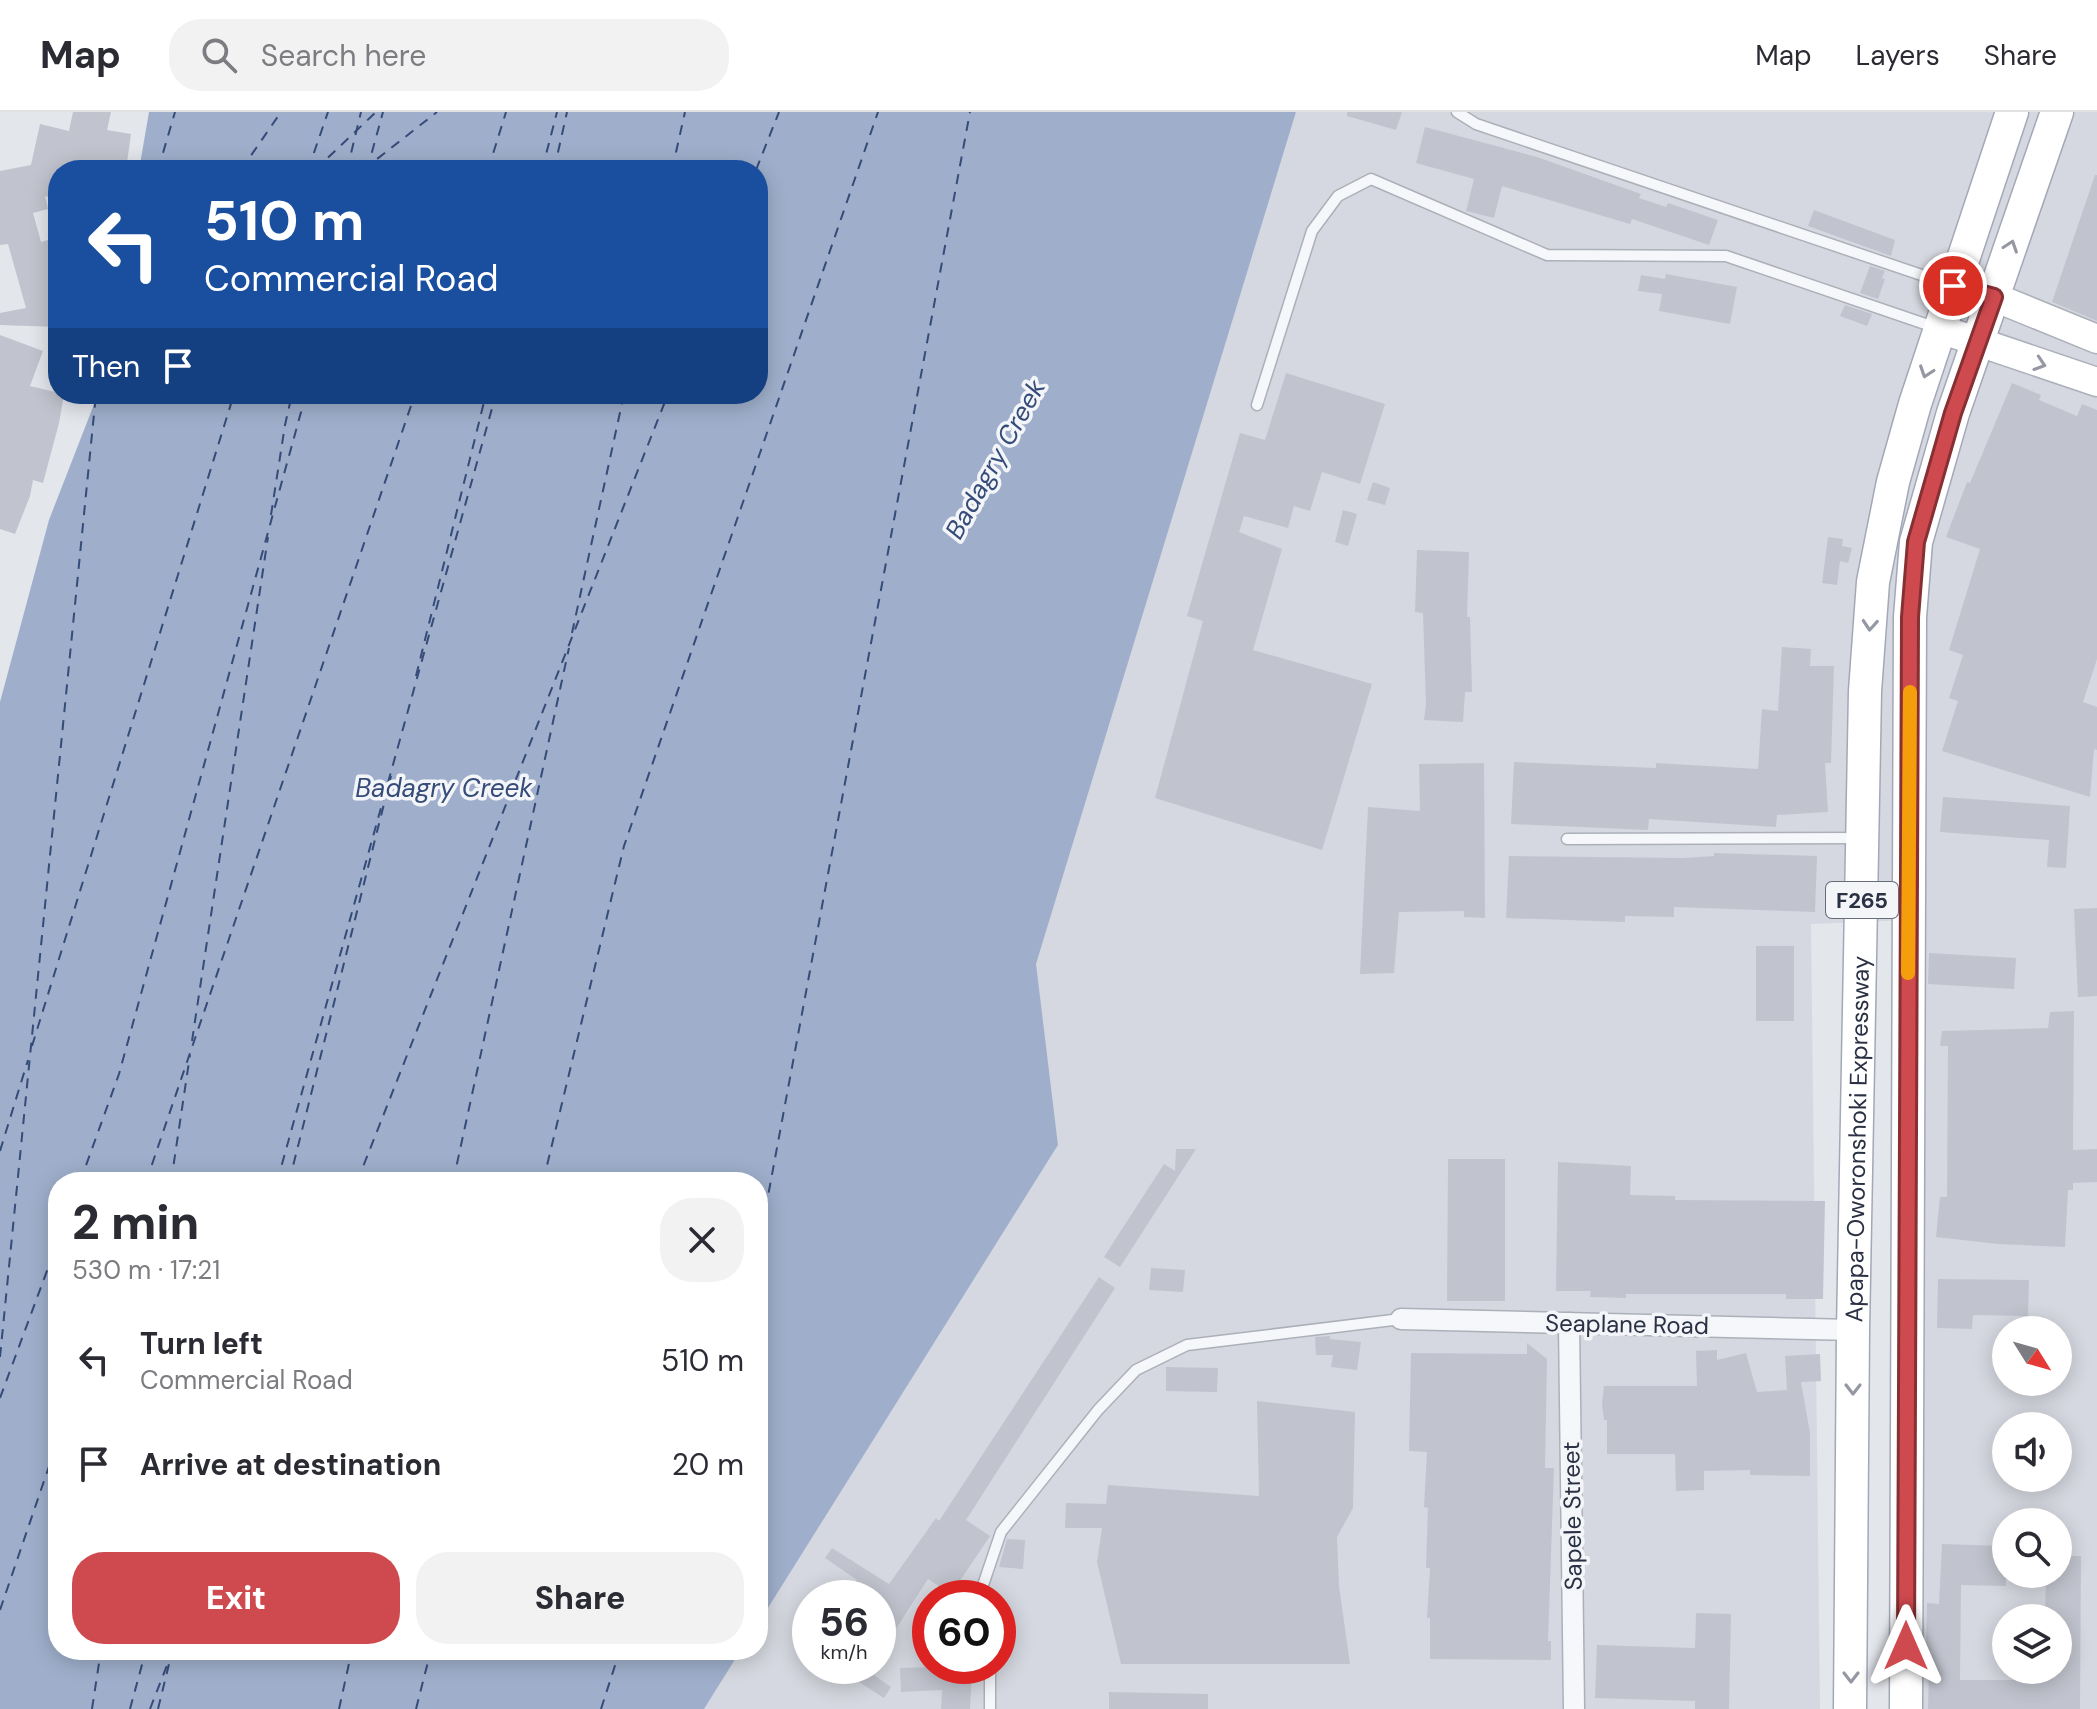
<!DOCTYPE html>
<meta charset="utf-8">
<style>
:root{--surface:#fff;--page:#f2f2f3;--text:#2b2b33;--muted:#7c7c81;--line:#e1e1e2;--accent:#cf4a4f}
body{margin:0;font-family:"DM Sans",sans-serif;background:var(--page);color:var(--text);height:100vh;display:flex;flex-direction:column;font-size:30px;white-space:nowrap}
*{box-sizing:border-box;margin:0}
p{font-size:26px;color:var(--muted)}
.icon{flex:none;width:44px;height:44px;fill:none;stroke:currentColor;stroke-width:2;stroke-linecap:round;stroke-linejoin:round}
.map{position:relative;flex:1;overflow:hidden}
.panel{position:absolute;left:48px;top:1060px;width:720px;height:488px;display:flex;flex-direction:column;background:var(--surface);border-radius:32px;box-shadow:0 4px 20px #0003}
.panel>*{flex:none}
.banner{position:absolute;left:48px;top:48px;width:720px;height:244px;border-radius:32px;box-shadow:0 4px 20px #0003;background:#1a4fa0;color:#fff;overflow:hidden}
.needle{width:52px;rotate:127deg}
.tools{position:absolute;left:1992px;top:1204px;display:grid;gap:16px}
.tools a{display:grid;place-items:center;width:80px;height:80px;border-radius:50%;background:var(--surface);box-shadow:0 4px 20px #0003;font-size:40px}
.speed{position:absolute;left:792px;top:1468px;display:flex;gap:16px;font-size:40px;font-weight:700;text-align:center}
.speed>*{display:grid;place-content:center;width:104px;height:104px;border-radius:50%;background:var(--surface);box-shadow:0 4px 20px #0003;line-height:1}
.speed small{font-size:20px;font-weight:400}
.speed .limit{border:12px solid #d22;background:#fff;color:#111}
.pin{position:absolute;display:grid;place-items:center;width:68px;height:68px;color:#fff;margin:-34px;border:4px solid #fff;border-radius:50%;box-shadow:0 2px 8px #0007}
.me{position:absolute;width:88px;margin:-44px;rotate:0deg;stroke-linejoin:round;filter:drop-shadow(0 0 6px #0008)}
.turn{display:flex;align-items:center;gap:28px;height:168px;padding:0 24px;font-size:36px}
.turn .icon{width:104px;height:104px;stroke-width:2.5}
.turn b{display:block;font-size:56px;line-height:68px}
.then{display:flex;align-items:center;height:76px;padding:0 24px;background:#0003;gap:16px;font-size:30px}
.round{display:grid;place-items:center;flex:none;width:84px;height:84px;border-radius:32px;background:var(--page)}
.summary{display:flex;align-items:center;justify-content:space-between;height:136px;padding:0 24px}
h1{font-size:48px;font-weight:800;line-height:60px}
.action{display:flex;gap:16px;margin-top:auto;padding:16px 24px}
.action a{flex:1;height:92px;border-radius:32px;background:var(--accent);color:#fff;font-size:32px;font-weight:800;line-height:92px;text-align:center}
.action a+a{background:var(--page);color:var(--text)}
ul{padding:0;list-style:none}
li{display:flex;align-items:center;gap:24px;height:104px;padding:0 24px}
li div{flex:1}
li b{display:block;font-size:30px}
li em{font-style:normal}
header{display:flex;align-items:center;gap:48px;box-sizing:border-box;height:112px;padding:0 40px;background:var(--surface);border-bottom:2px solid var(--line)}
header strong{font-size:38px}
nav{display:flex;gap:44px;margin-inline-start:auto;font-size:28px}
.search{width:560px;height:72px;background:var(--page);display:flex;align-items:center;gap:20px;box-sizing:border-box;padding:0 28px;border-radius:32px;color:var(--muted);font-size:30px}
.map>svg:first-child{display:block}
</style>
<header>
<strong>Map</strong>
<div class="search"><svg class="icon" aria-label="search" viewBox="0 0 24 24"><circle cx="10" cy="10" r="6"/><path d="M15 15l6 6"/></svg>Search here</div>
<nav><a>Map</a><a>Layers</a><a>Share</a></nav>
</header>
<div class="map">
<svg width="2097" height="1597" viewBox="0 0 2097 1597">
<rect width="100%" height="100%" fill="#e3e6eb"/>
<!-- built -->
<path fill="#d5d8e0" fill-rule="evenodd" d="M1296,0H2097V1597H1906L1910,808L1811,812L1820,1597H704L741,1538H758V1512L1058,1033L1035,853ZM2006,1218H2058V1270H2006ZM2006,1314H2058V1366H2006ZM2006,1410H2058V1462H2006ZM810,1486H878V1554H810ZM930,1486H998V1554H930ZM2006,1506H2058V1558H2006Z"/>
<!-- water -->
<path fill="#9fafcb" d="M149,0H1296L1036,852L1058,1033L758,1512V1070H58V1538H741L704,1597H0V590L49,408L98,282H758V58H139Z"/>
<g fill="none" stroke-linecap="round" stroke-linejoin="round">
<!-- ferry -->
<g stroke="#354b78" stroke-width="2" stroke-dasharray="10 8" stroke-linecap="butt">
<path d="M158,58L175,0"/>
<path d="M241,58L281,0"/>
<path d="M308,58L328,0"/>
<path d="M315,58L376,0"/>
<path d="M347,58L361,0"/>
<path d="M363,58L437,0"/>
<path d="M367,58L383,0"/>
<path d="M488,58L506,0"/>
<path d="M542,58L557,0"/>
<path d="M554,58L567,0"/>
<path d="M672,58L685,0"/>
<path d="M756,58L779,0"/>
<path d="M271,403L285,313L292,282"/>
<path d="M572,521L624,282"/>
<path d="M416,564L486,282"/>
<path d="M192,929L268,425"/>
<path d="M32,934L234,282"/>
<path d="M0,1039L28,948"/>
<path d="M80,1070L119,962L306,282"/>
<path d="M146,1070L415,282"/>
<path d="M171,1070L190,943"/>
<path d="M277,1070L496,282"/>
<path d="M289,1070L391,664"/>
<path d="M357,1070L668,282"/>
<path d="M453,1070L569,536"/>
<path d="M543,1070L624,734L878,0"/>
<path d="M758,1115L768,1084L970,0"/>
<path d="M0,1245L96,282"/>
<path d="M0,1286L58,1129"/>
<path d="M0,1498L58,1328"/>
<path d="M92,1597L101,1538"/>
<path d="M130,1597L146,1538"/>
<path d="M150,1597L173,1538"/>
<path d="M158,1597L170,1548"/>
<path d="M339,1597L352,1538"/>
<path d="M416,1597L431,1538"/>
<path d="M601,1597L620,1538"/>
</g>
</g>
<!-- building -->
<g fill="#c1c4ce">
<path d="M73,0H111L107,18L131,22L126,58H58V88L45,84L48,97L33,101L41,130L58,125V215L0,213V201L26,196L8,132L0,133V59L31,53L40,12L69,19Z"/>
<path d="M1347,0H1402L1396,18L1347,4Z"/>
<path d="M1425,15L1537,45L1641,82L1639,86L1666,95L1668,91L1718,108L1709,133L1632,107L1630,112L1502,74L1494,106L1466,99L1474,67L1416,51Z"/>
<path d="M2095,63H2097V209L2052,190Z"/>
<path d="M1814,98L1895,128L1891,144L1808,114Z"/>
<path d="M1870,154L1885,159L1882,166L1885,167L1878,187L1860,181Z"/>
<path d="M1666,162L1737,175L1730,212L1659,199L1662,182L1638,179L1641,163L1665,167Z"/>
<path d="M1845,193L1872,202L1867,214L1840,204Z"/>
<path d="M0,223L43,239L30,274L64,282L59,311L43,371L33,368L30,384L15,422L0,417Z"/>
<path d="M1286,261L1385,292L1360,372L1322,360L1310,399L1294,394L1288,416L1244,404L1239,420L1282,437L1253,538L1372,572L1322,738L1155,686L1203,509L1187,504L1240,321L1265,328Z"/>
<path d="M2012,271L2041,283L2039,288L2077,304L2082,292L2097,298V547L2083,590L2097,595V638L2094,637L2090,685L1942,639L1958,589L1949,586L1963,543L1949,538L1980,437L1946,425L1967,370L1970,371Z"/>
<path d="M1373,370L1390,376L1385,393L1367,388Z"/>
<path d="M1343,398L1357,402L1348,434L1335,430Z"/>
<path d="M1828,425L1843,427L1842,434L1852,436L1848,451L1840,449L1837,473L1822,471Z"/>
<path d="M1417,438L1469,440L1467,505H1470L1472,580H1465L1463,610L1424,608L1426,592L1423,501L1415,500Z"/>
<path d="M1782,535L1811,537L1810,554H1834L1831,651H1825L1828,700L1777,703L1776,715L1649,707L1648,718L1511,712L1514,650L1656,656V651L1758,657L1762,597L1778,599Z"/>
<path d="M1484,651L1485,806L1464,805V799L1399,800L1394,861L1360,862L1368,695L1420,699L1419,652Z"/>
<path d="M1943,685L2070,694L2066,756L2047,755L2049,728L1940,720Z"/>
<path d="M1714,741L1817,744L1815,800L1674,795V805L1625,804V810L1506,806L1509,744L1683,746L1714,744Z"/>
<path d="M2097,796V884L2078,885L2074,797Z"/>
<rect x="1756" y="834" width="38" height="75"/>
<path d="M1929,841L2016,846L2014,877L1928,872Z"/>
<path d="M2074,899L2073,1038L2097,1037V1070L2073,1071V1078H2068L2065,1135L1998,1132L1936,1125L1940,1085H1947L1948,934H1940L1942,919L2048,916L2050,900Z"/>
<path d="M1176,1037H1196L1120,1155L1104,1145L1164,1052L1175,1059Z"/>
<path d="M1448,1047H1505V1189H1447Z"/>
<path d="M1558,1050L1631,1054L1630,1083L1675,1084V1088L1825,1089L1823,1187H1786V1182H1626V1186L1590,1185L1591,1179H1556Z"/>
<path d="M1151,1156L1185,1158L1183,1180L1149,1178Z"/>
<path d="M1099,1165L1115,1176L966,1408L990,1424L951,1482L928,1467L892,1523L878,1514V1486H846L857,1468L825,1446L832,1436L889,1472L936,1406L939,1409Z"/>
<path d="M1938,1167L2029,1168L2028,1204L1973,1203L1972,1217L1937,1216Z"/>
<path d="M1330,1224V1227L1361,1230L1357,1258L1331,1255L1333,1243H1316L1315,1225Z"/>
<path d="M1527,1231L1547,1247L1545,1356H1554L1548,1529H1551V1548L1430,1547V1506H1427L1430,1456H1426L1428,1396L1424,1395L1427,1340L1409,1339L1411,1241L1527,1242Z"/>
<path d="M1717,1238V1248L1746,1241L1757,1280L1787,1278L1785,1244L1820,1242L1821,1269L1801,1270L1810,1321V1364L1750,1363V1358L1704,1359V1378L1676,1379L1675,1342H1607V1308H1604L1602,1291L1604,1274H1697L1696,1239Z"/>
<path d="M1166,1255L1218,1256L1217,1280L1166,1279Z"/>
<path d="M1257,1289L1355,1300L1353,1396L1337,1425L1339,1474L1350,1552H1121L1097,1450L1102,1416H1065L1066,1391L1106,1392L1108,1373L1259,1384Z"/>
<path d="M1007,1427L1025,1428L1023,1457L999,1455Z"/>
<path d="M1942,1432L2006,1434V1474L1961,1473L1960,1568H2045V1558H2058V1506H2045L2046,1462H2058V1444H2081L2080,1597H1928L1929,1558L1926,1539L1927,1491L1939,1492Z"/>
<path d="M1696,1501L1731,1502L1729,1597H1695V1589L1595,1586L1597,1533L1695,1536Z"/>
<path d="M930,1555L972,1558L970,1597H941L942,1578L901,1580L900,1556Z"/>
<path d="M864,1556L891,1575L884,1586L856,1568Z"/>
<path d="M1109,1580L1208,1582V1597H1109Z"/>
</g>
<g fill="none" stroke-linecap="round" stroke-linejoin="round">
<!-- service casing -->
<g stroke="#acb0b9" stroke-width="13">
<g id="service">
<path d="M1457,0L1476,12L1951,173"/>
<path d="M1257,293L1312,119L1338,84L1371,67L1547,143L1726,144L1934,215"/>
<path d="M1567,727L1857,726"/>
<path d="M982,1486L981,1479L1001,1420L1098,1298L1136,1258L1187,1233L1401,1207"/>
<path d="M990,1554V1597"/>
</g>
</g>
<!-- minor casing -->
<g stroke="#acb0b9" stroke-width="23">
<g id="minor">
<path d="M1401,1207L1853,1218"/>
<path d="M1569,1211L1574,1597"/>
</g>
</g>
<!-- secondary casing -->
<g stroke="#acb0b9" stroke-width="31">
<g id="secondary">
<path d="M1953,174L1994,185L2097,227"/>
<path d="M1940,217L2097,270"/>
</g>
</g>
<!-- primary casing -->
<g stroke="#a3a8b7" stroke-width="35">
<g id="primary">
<path id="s1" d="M1850,1597L1853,1218L1865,579L1873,470L1893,370L1915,292L2012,0"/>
<path d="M1906,1597L1910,505L1916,430L1953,301L2057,0"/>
</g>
</g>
<!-- service -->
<use href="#service" stroke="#f6f7fa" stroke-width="10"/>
<!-- minor -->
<use href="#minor" stroke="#f6f7fa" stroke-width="20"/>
<!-- secondary -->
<use href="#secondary" stroke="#fff" stroke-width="28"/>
<!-- primary -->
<use href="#primary" stroke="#fff" stroke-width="32"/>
</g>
<!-- one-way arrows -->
<defs><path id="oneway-chevron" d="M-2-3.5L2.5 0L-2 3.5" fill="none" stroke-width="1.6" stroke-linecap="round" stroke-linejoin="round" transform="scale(2)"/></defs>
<g stroke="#9598a2">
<use href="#oneway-chevron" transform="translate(2011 134) rotate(-71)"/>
<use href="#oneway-chevron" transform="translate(2040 252) rotate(18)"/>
<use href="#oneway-chevron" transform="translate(1926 260) rotate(109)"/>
<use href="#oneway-chevron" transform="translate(1870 513) rotate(94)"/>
<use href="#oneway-chevron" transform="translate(1853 1277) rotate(90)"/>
<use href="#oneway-chevron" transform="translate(1851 1565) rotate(90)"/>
</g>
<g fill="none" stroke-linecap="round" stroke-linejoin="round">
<!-- route casing -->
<g stroke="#873033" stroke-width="20">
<path id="route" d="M1906,1534L1910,505L1916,430L1953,301L1994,185L1953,174"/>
</g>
<!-- route -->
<use href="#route" stroke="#cf4a4f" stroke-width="14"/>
<!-- slow -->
<path stroke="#f59e0b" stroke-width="14" d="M1908,861L1910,580"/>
</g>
<g text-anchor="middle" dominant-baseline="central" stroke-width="7" stroke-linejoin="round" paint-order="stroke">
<!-- shield labels -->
<rect fill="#f3f5f9" stroke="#676c7a" stroke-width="2" x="1826" y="770" width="72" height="36" rx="6"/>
<g font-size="22" font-weight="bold" fill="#2b3144">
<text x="1862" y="788">F265</text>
</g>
<!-- street labels -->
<g font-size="24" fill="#2b3144" stroke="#f3f5f9">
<text stroke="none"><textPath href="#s1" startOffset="570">Apapa-Oworonshoki Expressway</textPath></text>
<text transform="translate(1627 1212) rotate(1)">Seaplane Road</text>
<text transform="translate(1572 1404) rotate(-91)">Sapele Street</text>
</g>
<!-- water labels -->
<g font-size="26" font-style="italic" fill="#354b78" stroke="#f3f5f9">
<text transform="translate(995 347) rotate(-61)">Badagry Creek</text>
<text x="444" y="676">Badagry Creek</text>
</g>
</g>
</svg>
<div class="tools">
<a><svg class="needle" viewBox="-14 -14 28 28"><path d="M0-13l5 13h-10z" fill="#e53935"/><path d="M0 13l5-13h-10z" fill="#7c7c81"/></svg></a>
<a><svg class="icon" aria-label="sound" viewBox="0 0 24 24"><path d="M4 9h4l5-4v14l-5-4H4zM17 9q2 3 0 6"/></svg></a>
<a><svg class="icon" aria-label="search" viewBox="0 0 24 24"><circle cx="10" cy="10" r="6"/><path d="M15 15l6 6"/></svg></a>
<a><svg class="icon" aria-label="layers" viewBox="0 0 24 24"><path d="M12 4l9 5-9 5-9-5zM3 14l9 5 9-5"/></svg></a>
</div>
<div class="speed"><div>56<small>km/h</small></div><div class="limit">60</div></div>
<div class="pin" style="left:1953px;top:174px;background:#d93025"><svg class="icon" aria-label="arrive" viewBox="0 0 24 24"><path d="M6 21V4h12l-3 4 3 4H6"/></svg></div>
<svg class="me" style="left:1906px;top:1534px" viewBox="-20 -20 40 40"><path d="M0-17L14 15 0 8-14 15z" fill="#cf4a4f" stroke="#fff" stroke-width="4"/></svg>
<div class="banner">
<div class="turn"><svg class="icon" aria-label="left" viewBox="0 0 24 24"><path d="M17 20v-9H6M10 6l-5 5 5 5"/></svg><div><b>510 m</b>Commercial Road</div></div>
<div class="then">Then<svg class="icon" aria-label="arrive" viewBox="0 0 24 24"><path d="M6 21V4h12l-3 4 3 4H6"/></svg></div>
</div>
<section class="panel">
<div class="summary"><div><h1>2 min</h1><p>530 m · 17:21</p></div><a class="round"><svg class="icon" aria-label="close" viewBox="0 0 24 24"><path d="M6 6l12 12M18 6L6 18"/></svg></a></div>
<ul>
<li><svg class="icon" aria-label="left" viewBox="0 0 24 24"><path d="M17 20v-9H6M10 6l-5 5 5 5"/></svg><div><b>Turn left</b><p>Commercial Road</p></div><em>510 m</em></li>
<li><svg class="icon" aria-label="arrive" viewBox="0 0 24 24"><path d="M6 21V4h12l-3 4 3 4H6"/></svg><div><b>Arrive at destination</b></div><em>20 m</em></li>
</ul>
<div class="action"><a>Exit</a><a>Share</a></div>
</section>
</div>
